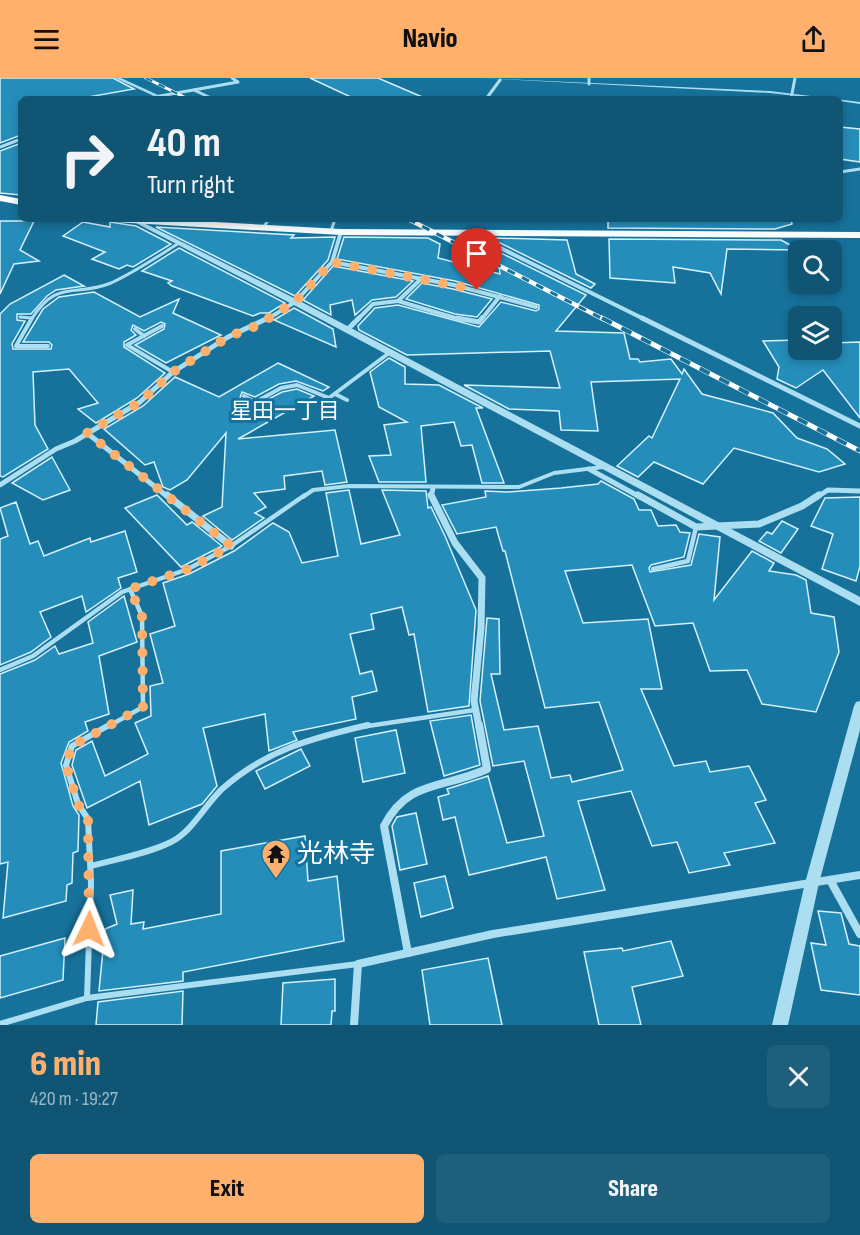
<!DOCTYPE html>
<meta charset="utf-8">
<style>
:root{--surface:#105674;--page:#1e5f7c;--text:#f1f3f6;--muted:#9cb7c5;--accent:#ffb06d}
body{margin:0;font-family:"Sofia Sans Condensed","Noto Sans JP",sans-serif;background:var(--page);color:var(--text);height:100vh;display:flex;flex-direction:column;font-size:22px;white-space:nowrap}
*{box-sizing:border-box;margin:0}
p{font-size:20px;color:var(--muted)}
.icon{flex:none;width:33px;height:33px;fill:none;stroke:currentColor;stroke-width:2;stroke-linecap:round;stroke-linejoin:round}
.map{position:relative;height:947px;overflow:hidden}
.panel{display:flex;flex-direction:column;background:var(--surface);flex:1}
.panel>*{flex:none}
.guide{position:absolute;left:18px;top:18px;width:825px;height:126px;border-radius:9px;box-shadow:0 3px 9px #0003;background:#105674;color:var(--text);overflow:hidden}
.fabs{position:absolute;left:788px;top:162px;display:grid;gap:12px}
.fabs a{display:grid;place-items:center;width:54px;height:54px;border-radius:9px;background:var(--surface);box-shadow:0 3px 9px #0003;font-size:30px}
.pin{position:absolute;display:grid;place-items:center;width:51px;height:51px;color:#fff;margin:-62px -26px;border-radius:50% 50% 50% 0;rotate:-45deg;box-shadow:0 0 6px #0007}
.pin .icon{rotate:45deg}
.me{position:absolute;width:66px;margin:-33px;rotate:2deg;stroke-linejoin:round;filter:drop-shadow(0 0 4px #0008)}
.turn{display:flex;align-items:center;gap:21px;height:126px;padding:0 30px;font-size:27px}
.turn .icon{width:78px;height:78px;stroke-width:2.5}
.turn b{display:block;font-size:42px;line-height:51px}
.round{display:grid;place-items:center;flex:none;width:63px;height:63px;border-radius:9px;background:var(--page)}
.summary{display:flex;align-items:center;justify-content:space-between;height:102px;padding:0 30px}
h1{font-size:36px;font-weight:800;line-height:45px;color:var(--accent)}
.button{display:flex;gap:12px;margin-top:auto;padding:12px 30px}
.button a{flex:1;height:69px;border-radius:9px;background:var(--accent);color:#111;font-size:24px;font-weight:800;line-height:69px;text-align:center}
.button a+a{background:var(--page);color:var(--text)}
header{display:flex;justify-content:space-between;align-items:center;height:78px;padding:0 30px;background:var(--accent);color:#111;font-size:27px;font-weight:800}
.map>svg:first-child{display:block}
</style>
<header><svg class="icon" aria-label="menu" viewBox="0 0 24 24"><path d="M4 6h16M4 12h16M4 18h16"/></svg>Navio<svg class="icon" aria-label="share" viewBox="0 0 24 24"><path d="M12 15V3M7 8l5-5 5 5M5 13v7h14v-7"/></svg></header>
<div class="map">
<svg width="860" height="947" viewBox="0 0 860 947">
<rect width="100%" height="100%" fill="#16729b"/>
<!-- building -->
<g fill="#258dba" stroke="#d4f1fd" stroke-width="1.5">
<path d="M0,0H113L134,11L88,19L89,21H21V57L0,65Z"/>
<path d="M310,0H378L427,21H355Z"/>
<path d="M840,49L860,51V84L840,81Z"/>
<path d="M21,65V117L0,115V73Z"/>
<path d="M608,141H791L792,146L775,151L608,150Z"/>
<path d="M0,143H34L20,172L39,183L14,186L0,216Z"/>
<path d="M83,144L110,149V144L136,148L171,166L133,189L127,187L119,191L92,181L105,174L63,158Z"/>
<path d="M156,149L294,157L291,160L335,159L328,182L295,218Z"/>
<path d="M344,159L428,160L440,166L438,180L500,196L497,173L586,217L556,253L624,255L630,281H638L640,284L671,281L682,296L684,291L702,316L773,335L797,360L827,371L845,386L819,394L734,370L703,406L654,384L638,399L617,388L649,358L652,360L680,301L591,304L598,353L561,352L559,333L509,331L464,307L560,310L550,273L407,277L359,252L358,248L375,230L398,227L479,249L501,224L536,233L539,231V227L455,203L337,181Z"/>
<path d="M495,160L567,162L576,196L595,206L591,210L496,163Z"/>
<path d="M609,161L781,162L799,172L727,171L721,216L710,195L673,189L675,205L610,200Z"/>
<path d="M179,170L285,225L269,235H260L253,238L172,208L168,205L172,203L142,193Z"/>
<path d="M333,188L413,203L396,219L372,222L355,237L352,222L330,227L331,237L303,222Z"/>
<path d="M64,197L84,208L56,212L47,218L31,236H17V242L25,243L12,266L13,271H51L52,267L49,264H23L43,231L59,219L94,214L140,239L179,221L173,235L221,257L166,285L135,267L164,251L165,246L161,244L144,253L133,247L131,252L136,257L124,264V269L165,295L137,320L96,345L78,331L98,325L69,291L33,294L35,347L48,371L3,399L0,398V236L10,226Z"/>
<path d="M422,205L453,211L492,221L477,239L455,236L406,221Z"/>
<path d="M294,230L333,251L336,269L274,242Z"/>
<path d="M798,262V272H831V265L860,264V340L823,292L796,310L777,301L779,289L763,263Z"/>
<path d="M389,280L405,289V306L439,307L483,330H476L504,405H482L472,367L461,368L454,344L421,348L426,404H379L369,378L391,377L384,347L407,344L379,329L370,294Z"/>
<path d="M278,285L329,309L323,313L296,303L279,306L255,319L242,314L240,320L247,324L234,331L236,338L282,314L297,311L314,318L238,361L335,352L347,404L325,407L322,393L284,398L285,411L254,415L266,429L255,435L264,440L232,462L203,438L222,429L226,355L187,402L170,412L163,409L154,384L145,387L104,351L143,328L175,299L219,319Z"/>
<path d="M52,379L70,412L43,422L12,405Z"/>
<path d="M601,403L634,421L639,432H651L658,448L676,447L680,454L690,455L684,479L651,487L649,490L650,494L691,487L699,456L720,459L714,522L752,473L774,485L769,493L796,497L806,502L811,535L834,539L839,574L816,634L762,626L747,592L710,593L693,545L655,548L632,487L565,493L583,545L648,541L662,611H641L674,688L706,683L710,694L749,688L766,722L755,725L775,765L724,775L730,787L689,795L677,764L652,768L631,713L578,723L605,812L557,821L546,779L469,797L455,739L443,742L438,719L449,716L447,711L488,698L507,765L544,758L524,683L493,688L480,623L487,540L499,541L500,596H491L504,652L538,648L551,700L570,697L572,704L623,692L599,624L545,630L505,473H503L496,449L457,456L442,427L486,419L485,413L507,414L561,410L598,406Z"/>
<path d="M349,412L361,466L400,457L382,412L426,413L428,430L431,429L445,458L476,532L469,628L428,634L414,556L409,557L402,529L371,536L374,551L350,556L360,596L372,593L377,613L352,619L356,641L293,654L297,662L269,673L265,636L203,650L217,708L202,726L149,747L140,703L87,730L72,687L76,672L92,663L105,698L148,676L135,645L151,638L150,608L163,605L150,556L175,548L163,505L189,496L234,473L273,445L289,454L302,485L338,478L326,415Z"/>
<path d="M157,417L187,447L192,444L222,468L181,489L125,430Z"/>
<path d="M860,419V488L856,503L822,491L833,456L811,448L825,420Z"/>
<path d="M16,424L30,466L38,463L44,478L90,460L91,464L125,453L137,494L118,500L121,510L86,534L82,518L40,534L51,559L31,574L0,587V461L8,458L0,430Z"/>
<path d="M782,443L798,451L781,475L759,463L767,454L772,456Z"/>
<path d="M124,518L137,564L99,578L109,636L85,644L88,653L69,664L61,685L73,728L79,737L78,773L73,775L72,805L67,807L66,823L3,840L8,784L0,786V596L35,582L55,568L59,576L93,565L88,544Z"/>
<path d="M471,637L480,687L444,698L430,643Z"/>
<path d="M396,652L405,695L363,704L355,660Z"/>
<path d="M301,671L310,688L265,711L256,693Z"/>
<path d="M416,735L427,786L400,792L392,748L397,739Z"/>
<path d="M305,758L308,803L337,798L344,863L183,894V903L99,913L105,851L117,846L110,817L133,812L131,846L144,844L143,851L221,836V773Z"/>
<path d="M445,798L453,830L421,839L414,805Z"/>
<path d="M818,833L841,835L849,866L860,868V917L821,912L811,865L826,867Z"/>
<path d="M65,860L63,902L0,920V878Z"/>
<path d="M671,863L683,898L632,909L641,947H599L584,874L622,870L623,873Z"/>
<path d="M488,880L502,947H430L422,892Z"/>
<path d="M335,901V933H332L331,947H281L283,905Z"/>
<path d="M183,913L182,947H96L98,924Z"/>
</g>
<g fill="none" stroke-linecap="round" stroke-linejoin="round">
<!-- service-far3 -->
<g stroke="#acdef2" stroke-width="3">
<path d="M263,150L269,141"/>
<path d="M331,153L335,141"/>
<path d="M20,239L31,240"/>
<path d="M31,242C57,200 74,220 111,205C135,194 157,179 179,165"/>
</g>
<!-- service-far2 -->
<g stroke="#acdef2" stroke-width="4">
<path d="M32,240L16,268H48"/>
<path d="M162,248L127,267L173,294"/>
<path d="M135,251L144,258"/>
<path d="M335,316L347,322"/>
<path d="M244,318L255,324"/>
<path d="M237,334L281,310L297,307L329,320L389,275"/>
<path d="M303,419L313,412L349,408L519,409L554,395L603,389"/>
</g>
<!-- service-far1 -->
<g stroke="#acdef2" stroke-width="4.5">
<path d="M653,491L688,483L696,449"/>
<path d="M0,592L33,578L122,514L188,491L231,468L305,417"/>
<path d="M107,649L143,629L142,538L130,511"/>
<path d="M361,649L475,632"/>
</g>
<!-- service -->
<g stroke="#acdef2" stroke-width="6">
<path d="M91,788C116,781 147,776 171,764C192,754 205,727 222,711C266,672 312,660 368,647"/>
<path d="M87,920L91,805L88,741L78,726L66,687L72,668L109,647"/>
<path d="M0,946L87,920L358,886"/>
</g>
<!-- minor-far4 -->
<g stroke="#acdef2" stroke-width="3">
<path d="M589,0V6"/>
<path d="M194,12L213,21"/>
<path d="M487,20L514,21"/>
<path d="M143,21L238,4L232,0"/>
<path d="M486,21L500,2"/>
<path d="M791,21L795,0"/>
<path d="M0,69L21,61"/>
<path d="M840,94L860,91"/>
</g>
<!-- minor-far3 -->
<g stroke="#acdef2" stroke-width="4">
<path d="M472,156L646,242"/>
<path d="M332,184L454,207L536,229"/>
<path d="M398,223L462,242"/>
<path d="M266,242L295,224L332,184L341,154"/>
<path d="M357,242L373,226L398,223L422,200"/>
<path d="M481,242L500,218"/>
</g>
<!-- minor-far2 -->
<g stroke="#acdef2" stroke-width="5">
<path d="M457,240L479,244L482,240"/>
<path d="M642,240L860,348"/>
<path d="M347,252L359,240"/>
<path d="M87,355L168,419"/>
<path d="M589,391L640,419"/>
<path d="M0,407L56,371L75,363L140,324L173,294L228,259L268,240"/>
<path d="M431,419L433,410"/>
<path d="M817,419L828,412L860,413"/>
</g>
<!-- minor-far1 -->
<g stroke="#acdef2" stroke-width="7">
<path d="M167,417L231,468"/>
<path d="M431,417L455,465L482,500L481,550L474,623L479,649"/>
<path d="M638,417L696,449L759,446L802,428L819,417"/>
</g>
<!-- minor -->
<g stroke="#acdef2" stroke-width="8">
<path d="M830,802L860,856"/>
<path d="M408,875L384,748C408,701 444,711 487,691L479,647"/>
<path d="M354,947L358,886L493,856L860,797"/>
</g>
<!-- tertiary -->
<g fill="#acdef2" fill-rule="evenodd">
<path d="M115,0H121L158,17L154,18Z"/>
<path d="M478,0L770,13L860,24V26L840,23V21H823L770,15Z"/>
<path d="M138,142L298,222L860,519V528L292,226L136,145L135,144Z"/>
<path d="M860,623V652L819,805L788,947H772L805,805L854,628L856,624Z"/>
</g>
<!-- primary -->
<g fill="#f7fcff" fill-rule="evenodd">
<path d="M0,117L21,121V127L0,123Z"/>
<path d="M109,141H160L341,151L860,154V160L341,157L113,144Z"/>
</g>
<!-- rail-far2 casing -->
<g stroke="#fff" stroke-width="3">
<path id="rail-far2" d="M146,0L188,21"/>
</g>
<!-- rail-far1 casing -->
<g stroke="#fff" stroke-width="4.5">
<path id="rail-far1" d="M408,141L605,242"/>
</g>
<!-- rail casing -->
<g stroke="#fff" stroke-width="5">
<path id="rail" d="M602,240L860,373"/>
</g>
<!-- rail-far2 -->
<use href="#rail-far2" stroke="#16729b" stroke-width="2" stroke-dasharray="7" stroke-linecap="butt"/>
<!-- rail-far1 -->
<use href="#rail-far1" stroke="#16729b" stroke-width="3" stroke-dasharray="8" stroke-linecap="butt"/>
<!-- rail -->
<use href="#rail" stroke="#16729b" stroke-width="4" stroke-dasharray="11" stroke-linecap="butt"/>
</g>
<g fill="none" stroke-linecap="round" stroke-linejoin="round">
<!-- route -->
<path stroke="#ffb06d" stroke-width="10" stroke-dasharray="0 18" d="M89,851L88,741L78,726L66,687L72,668L143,629L142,538L130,511L188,491L231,468L87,355L140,324L173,294L228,259L256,248L295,224L332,184L477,212"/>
</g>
<!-- icons -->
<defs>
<g id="temple-pin" transform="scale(1.5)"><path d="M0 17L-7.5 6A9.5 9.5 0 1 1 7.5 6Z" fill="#ffb06d" stroke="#16729b"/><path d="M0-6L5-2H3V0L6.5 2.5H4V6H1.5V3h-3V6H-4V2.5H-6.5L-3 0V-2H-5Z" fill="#111"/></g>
</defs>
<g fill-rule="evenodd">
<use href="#temple-pin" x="276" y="776"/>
</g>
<g text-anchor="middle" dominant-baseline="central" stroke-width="6" stroke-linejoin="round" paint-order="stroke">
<!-- neighbourhood labels -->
<g font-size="22" fill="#fff" stroke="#16729b">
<text x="285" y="333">星田一丁目</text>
</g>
<!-- near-poi labels -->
<g font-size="26" fill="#fff" stroke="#16729b" text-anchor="start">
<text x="297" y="776">光林寺</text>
</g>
</g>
</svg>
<div class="fabs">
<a><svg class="icon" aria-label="search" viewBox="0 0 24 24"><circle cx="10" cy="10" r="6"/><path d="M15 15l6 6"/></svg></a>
<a><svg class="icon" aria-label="layers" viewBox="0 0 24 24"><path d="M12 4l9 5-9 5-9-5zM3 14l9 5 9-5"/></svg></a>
</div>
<div class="pin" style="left:477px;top:212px;background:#d93025"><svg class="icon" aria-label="arrive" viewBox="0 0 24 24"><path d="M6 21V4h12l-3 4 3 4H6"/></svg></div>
<svg class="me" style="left:89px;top:851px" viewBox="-20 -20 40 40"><path d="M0-17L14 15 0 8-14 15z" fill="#ffb06d" stroke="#fff" stroke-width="4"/></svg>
<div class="guide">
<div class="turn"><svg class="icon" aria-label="right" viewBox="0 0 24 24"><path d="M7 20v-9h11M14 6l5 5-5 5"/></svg><div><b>40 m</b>Turn right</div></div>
</div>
</div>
<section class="panel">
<div class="summary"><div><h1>6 min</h1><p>420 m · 19:27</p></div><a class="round"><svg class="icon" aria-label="close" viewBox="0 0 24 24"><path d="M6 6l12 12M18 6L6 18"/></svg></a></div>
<div class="button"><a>Exit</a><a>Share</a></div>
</section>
